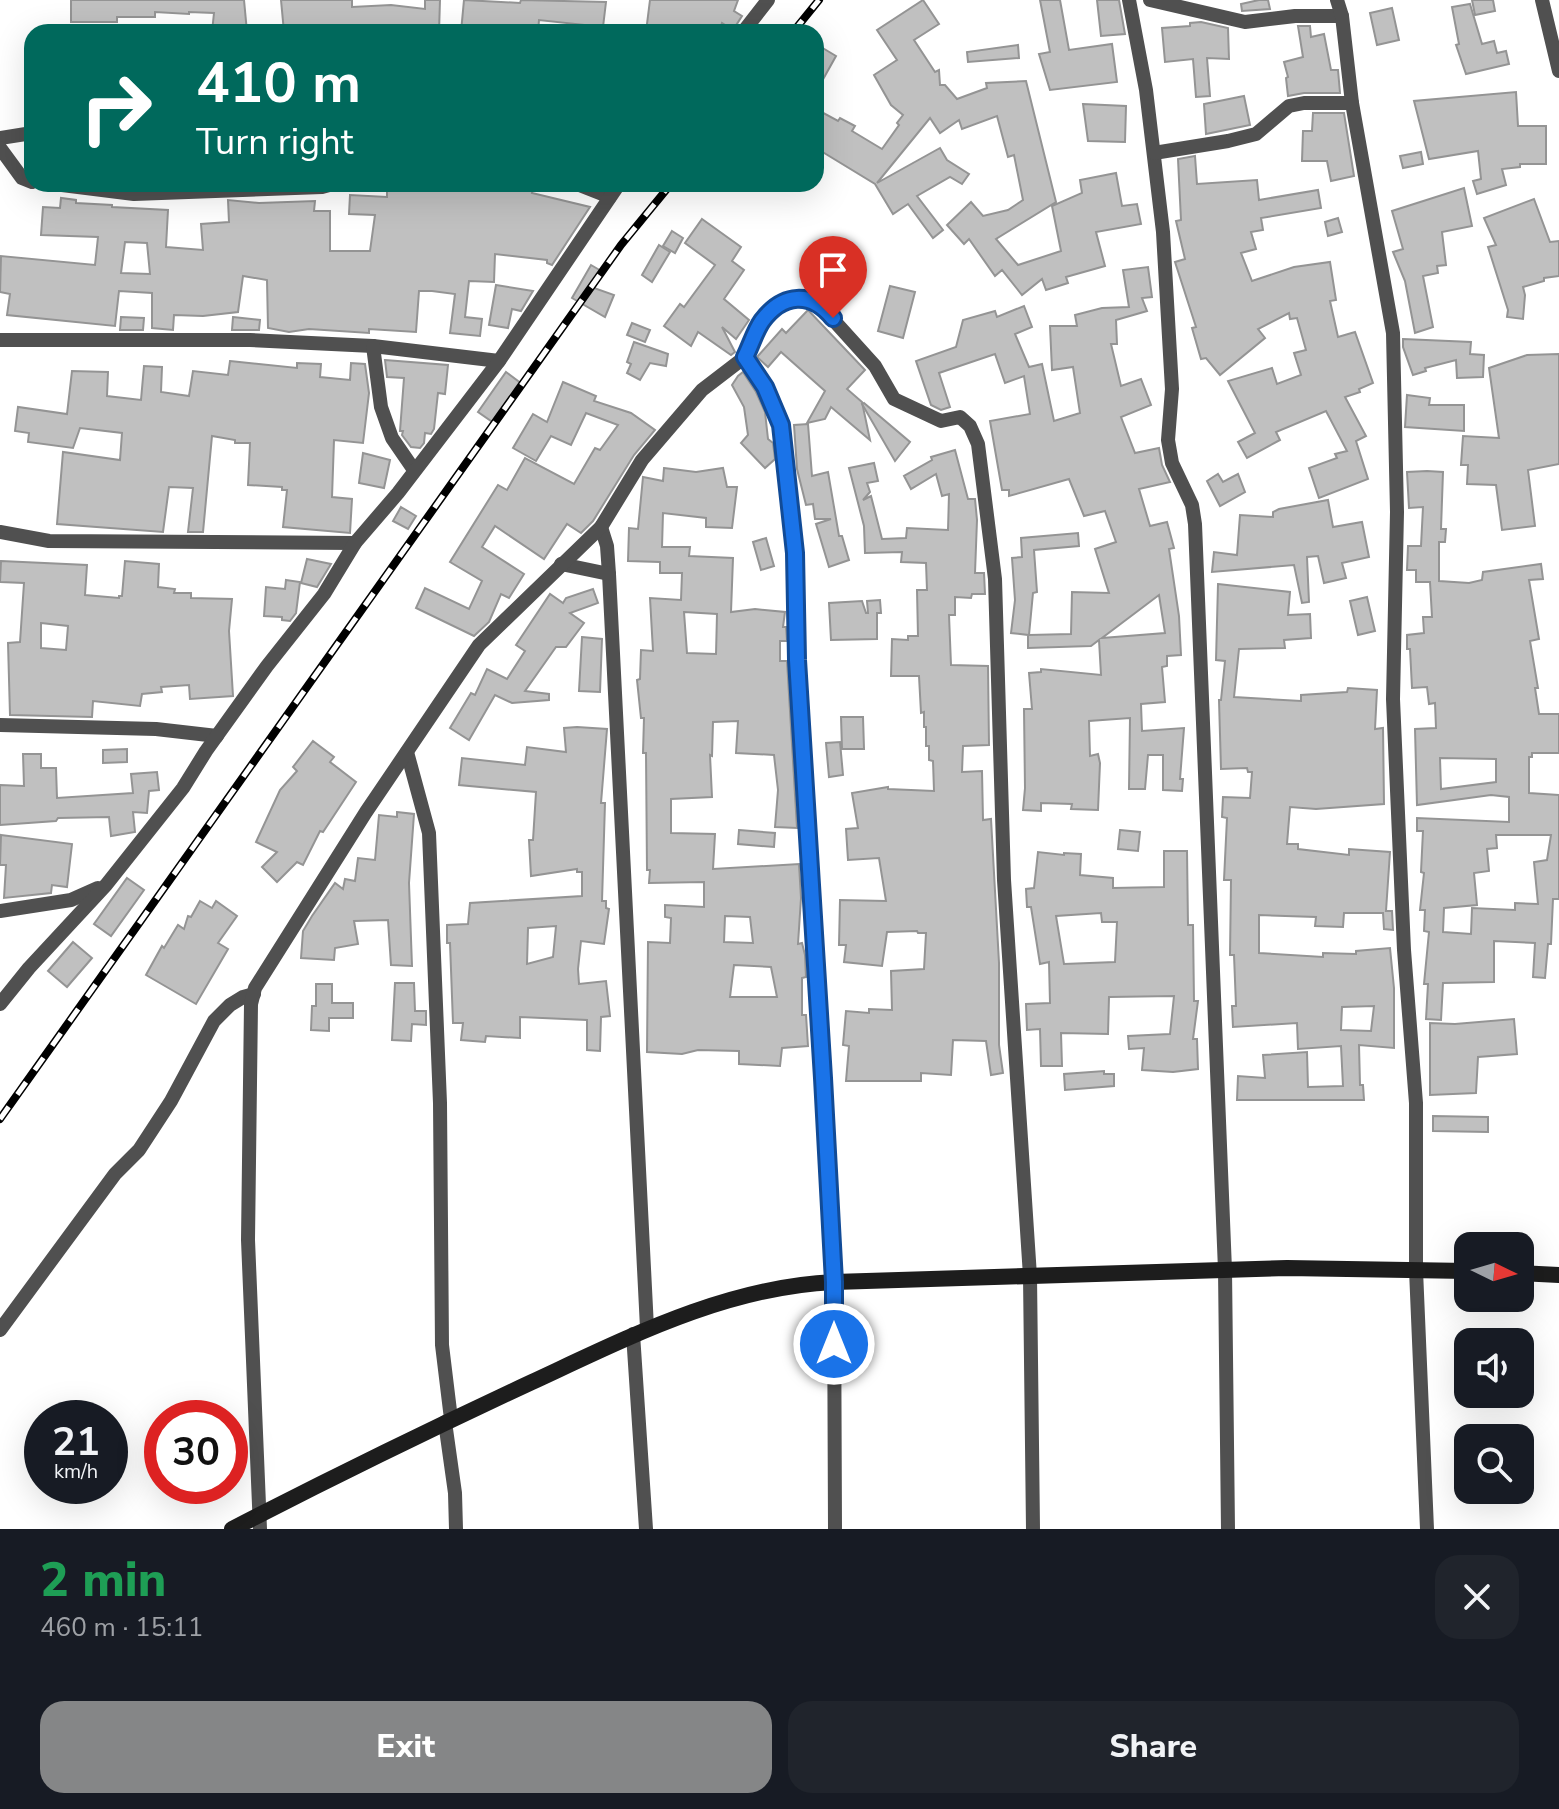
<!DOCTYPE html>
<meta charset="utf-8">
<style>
:root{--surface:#171b24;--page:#20242c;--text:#f1f3f6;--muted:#9ea1a6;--accent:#858687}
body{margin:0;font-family:"Nunito Sans",sans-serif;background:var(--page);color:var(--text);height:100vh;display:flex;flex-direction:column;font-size:30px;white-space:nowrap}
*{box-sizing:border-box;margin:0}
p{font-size:26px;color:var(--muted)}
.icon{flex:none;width:44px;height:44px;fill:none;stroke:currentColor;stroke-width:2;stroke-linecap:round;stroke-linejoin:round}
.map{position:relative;height:1529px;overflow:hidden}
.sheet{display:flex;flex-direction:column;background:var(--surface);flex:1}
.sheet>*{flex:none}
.guide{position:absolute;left:24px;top:24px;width:800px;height:168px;border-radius:24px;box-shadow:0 8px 32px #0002;background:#00695c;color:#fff;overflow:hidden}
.needle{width:52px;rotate:95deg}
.fabs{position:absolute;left:1454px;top:1232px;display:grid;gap:16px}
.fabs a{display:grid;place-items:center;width:80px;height:80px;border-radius:16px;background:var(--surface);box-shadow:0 8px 32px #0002;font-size:40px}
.speed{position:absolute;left:24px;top:1400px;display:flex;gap:16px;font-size:40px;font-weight:700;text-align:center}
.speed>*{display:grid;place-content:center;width:104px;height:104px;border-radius:50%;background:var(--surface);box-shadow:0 8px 32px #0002;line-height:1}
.speed small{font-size:20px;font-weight:400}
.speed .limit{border:12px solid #d22;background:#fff;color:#111}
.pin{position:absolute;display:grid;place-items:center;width:68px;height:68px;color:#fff;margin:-82px -34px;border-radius:50% 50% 50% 0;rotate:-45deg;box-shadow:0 0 8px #0007}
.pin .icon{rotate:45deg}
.me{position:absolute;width:88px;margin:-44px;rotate:0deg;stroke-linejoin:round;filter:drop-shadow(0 0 6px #0008)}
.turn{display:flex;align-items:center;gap:28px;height:168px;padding:0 40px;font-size:36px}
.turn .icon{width:104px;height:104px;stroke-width:2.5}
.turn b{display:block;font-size:56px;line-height:68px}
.round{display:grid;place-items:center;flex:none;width:84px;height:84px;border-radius:24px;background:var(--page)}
.summary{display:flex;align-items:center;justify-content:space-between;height:136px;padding:0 40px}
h1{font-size:48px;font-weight:800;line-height:60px;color:#1e9e55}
.action{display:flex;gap:16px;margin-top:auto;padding:16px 40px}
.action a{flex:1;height:92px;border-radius:24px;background:var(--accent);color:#fff;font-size:32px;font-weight:800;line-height:92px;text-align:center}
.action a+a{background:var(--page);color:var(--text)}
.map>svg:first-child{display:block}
</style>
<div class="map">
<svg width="1559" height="1529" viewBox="0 0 1559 1529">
<rect width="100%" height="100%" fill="#fff"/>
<!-- building -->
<g fill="#c0c0c0" stroke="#949494" stroke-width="2" fill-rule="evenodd">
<path d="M71,0H244L247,32H212L214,13L189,12V14L155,12V17H117V22H71Z"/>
<path d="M281,0H352V7L391,5L425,9V0H440L439,32H284Z"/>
<path d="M464,0L520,3L521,0L606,2L603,27L539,20L538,32H461Z"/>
<path d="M650,0H738L734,11L742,16L733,30L722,23L719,32H646Z"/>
<path d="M923,0L939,24L914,40L935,72L939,70L940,85H945L957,99L987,88L986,83L1026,81L1056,202L996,239L1018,265L1061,251L1052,206L1082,193L1080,180L1116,173L1122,206L1137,204L1141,224L1096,232L1105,266L1066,277L1068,283L1046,290L1042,279L1022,295L1002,270L995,276L969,239L964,244L947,225L971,202L983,216L1008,210L1023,200L1014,155L1008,157L997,116L962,129L959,120L940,133L930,118L877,183L940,148L947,160L969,174L962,184L950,177L917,196L943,230L933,238L908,204L893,214L875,184L816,148V109L838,121L840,118L855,126L852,131L882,149L899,125L897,123L903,115L891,105L874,75L897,60L877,30Z"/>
<path d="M1040,0H1060L1069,50L1112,44L1117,82L1050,90L1039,54L1050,52Z"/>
<path d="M1097,0H1119L1125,34L1101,36Z"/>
<path d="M1259,0H1268L1270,9L1242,11L1241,4Z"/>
<path d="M1472,0H1493L1495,11L1475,15Z"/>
<path d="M1470,4L1482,44L1494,41L1497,53L1506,51L1509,64L1466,74L1456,45L1459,44L1452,7Z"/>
<path d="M1392,8L1399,40L1377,45L1370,13Z"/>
<path d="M1201,22L1228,28L1229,59L1207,58L1210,96L1196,97L1193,59L1165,62L1162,28L1190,26V23Z"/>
<path d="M1298,26H1310L1311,37L1324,34L1331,70H1338L1340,93H1304L1288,96L1286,78L1288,77L1284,62L1303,57Z"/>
<path d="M816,44L836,56L816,92Z"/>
<path d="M1018,45L1019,58L968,62L967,52Z"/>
<path d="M1516,92L1518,126H1546V164H1520V167L1502,169L1506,185L1477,194L1473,181L1481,179L1478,151L1429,159L1414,101Z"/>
<path d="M1244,96L1250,125L1206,134L1204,104Z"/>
<path d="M1083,104L1126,106L1125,142L1088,141Z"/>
<path d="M1313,113H1344L1354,176L1331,181L1327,161H1302L1303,131H1312Z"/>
<path d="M1421,152L1423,164L1403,168L1400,156Z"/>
<path d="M1195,156L1197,184L1257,180L1259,200L1318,190L1321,208L1261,218L1263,230L1251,232L1256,249L1241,253L1252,281L1294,267L1330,262L1336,300L1330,301L1338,337L1355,332L1373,383L1359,389L1360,392L1345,397L1366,436L1356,441L1368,479L1319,498L1309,468L1337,458L1335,454L1347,451L1326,411L1276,432L1280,440L1247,458L1238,442L1255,433L1228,381L1272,368L1277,384L1301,375L1294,353L1306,350L1297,318L1290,319L1289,313L1258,329L1265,338L1220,375L1206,358L1201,359L1192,328L1196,327L1175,262L1185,259L1176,221L1181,220L1178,159Z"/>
<path d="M427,184H533L532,193L590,207L552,265L547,263V260L495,254L494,282L469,281L465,317L482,319L480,336L450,333L455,294L432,291H419L416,332L369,329V333L309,329L289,332L268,328L267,280L243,276L238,312L203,316L174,315L173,330L152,328V293L119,291L115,326L7,315L10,294L0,292L1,256L95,265L98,237L41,235L43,207L60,208L61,198L76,200V203L112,205V207L168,210L166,247L203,250L201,224L229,222L228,200L259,203L315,201L314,211H330V251H370L375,215L349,214L350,195L387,197V187L426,188ZM125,242L147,243L150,274L121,273Z"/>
<path d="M1464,188L1472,226L1442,232L1446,265L1437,266L1438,273L1423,276L1433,327L1415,333L1405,281L1393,252L1403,249L1392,211Z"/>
<path d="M1534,199L1550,242L1559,241V276L1544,278V281L1523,287L1525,295L1523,319L1507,317L1508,310L1488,247L1496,245L1484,218Z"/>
<path d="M1338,218L1342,232L1328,236L1325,222Z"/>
<path d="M702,219L741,247L732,261L744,270L724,299L749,320L736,339L722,327L735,352L731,355L698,332L691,346L664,326L680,304L684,307L715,265L685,243Z"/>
<path d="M672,231L683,238L675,253L663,246Z"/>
<path d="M659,245L670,252L652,282L642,275Z"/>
<path d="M591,265L603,272L594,288L614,295L605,317L572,298Z"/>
<path d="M1148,267L1152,297L1142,298L1147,311L1116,320L1117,344H1111L1121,386L1141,379L1151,405L1121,417L1135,453L1159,448L1162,465L1170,482L1139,489L1150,526L1167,522L1174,548L1169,549L1179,616L1181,655L1167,656V666L1162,667L1165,702L1141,704L1142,731L1184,728L1180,779H1183L1182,791L1163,790V755H1148L1145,789H1129L1130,718L1089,721L1090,756L1098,754L1100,763L1098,810L1071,809L1072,804L1041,803V811L1023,810L1025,788L1024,709H1032L1029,673L1041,672V669L1101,675L1099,640L1091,646L1028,648V635L1011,633L1015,600L1012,558L1022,557L1021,538L1078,533L1079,546L1034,550L1037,592L1033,593L1029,635L1071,634L1072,592L1109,593L1095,549L1116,542L1105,511L1084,516L1069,479L1009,496V490H1002L990,421L1030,414L1024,376L1005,383L995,354L939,373L950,407L941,410L931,405L916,361L956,347L963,320L995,311L997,317L1024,306L1032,327L1015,334L1029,367L1042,364L1054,421L1080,413L1073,367L1052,370L1050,326H1077L1075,315L1102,308L1129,307L1123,270ZM1159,595L1165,633L1102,638Z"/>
<path d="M496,285L533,291L521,311L512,309L508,328L489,325Z"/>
<path d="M890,286L915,292L903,338L878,331Z"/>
<path d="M808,310L865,370L847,389L862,402L870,440L831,407L825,419L807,423L825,391L781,352L768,367L757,357L782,329L786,333Z"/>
<path d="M121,317L144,318L143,330H120Z"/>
<path d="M233,317L260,320L259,330H232Z"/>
<path d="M632,323L650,330L645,342L627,335Z"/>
<path d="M1403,339L1471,342L1470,354L1484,355L1483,377L1457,378L1456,360L1425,368L1426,371L1413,375L1403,347Z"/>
<path d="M634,342L668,354L666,366L650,363L640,380L627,373L631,364L627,362Z"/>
<path d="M1559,354V464L1528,470L1535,526L1502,530L1496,485L1467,484L1468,465H1461L1463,436L1499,438L1489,368L1527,355Z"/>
<path d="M385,360L448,365L445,394L438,393L434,429L431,434L425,433L424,443L420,448L411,447L402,435L403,431H400L404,378L387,377Z"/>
<path d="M230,361L297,368V363L321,364L320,377L350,380L351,363L365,364L369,393L363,443L334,440L332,497L352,499L350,533L283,527L287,490H282V487L248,485L250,443H235V440L212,436L203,532H188L193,488L169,487L163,532L57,524L63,452L120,460L122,433L80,428L73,448L28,442L29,433L15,431L18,407L67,414L72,371L108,372L107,396L141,400L144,366L162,367L161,392L189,396L193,371L228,375Z"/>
<path d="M506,372L522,384L494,423L478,412Z"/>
<path d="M743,372L756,392L765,412L768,439L773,443L775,459L765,468L741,443L748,435L744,407L732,385L738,376Z"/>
<path d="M563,382L596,396L594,401L631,413L655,430L634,455L593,521L581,533L567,524L544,559L495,526L482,547L524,574L509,598L501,594L489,622L474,636L416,608L425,588L469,609L482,581L450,562L498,485L507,490L525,458L574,484L595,448L600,450L618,425L586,413L571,445L551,436L536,461L513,448L533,414L547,422Z"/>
<path d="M1407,395L1430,398L1429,405H1464V431L1405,427Z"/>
<path d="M864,403L910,442L895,461L862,404Z"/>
<path d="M808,424L812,476L828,472L839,536H842L849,560L829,567L816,524L831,519H815L813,504L806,505L797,469L794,425Z"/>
<path d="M955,450L968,499H975L977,520L975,573H984L985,594H972L971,598L955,597V615H949L951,665L988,666L989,745L963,746L962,772L982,771L983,820L991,819L999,963V1045L1003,1073L991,1075L986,1041L953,1040L951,1075L921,1073V1081H846L849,1046L843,1045L846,1011L869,1013V1009L892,1010L891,971L924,969L926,933H918L917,931L887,932L882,966L844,962L846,945H839L840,900L886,901L879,858L848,860L846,829L858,828L852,793L888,787V789L934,791L933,761L929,760V746H926V727H924V712L921,713L919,676H891L892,639L908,640V636H918L917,590H927L926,563L901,562L902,552L865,553L864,526L849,468L874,463L878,481L867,483L870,492L863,500L871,496L882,539L906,538L907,528L948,530L949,494L942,496L936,474L911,489L904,476L932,460L931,457Z"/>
<path d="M363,453L390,460L384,488L359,483Z"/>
<path d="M664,468L696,472L723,468L727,487H737L732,528L706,527V518L663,513L662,547H690L689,556L733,558L731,612L755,609L785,612L783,627H786L787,641H780V661H787L797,828L775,827L778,790L774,755L736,753L738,721L713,722L712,756L710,755L712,797L671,799V833L715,834L713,869L799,864L801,898L798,944L802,943L805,955L806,977L802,978V1015H806L808,1046L782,1048L780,1066L739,1064V1051L698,1050L682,1054L647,1052L648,942L670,943L671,918L665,917V905L704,907V882L649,883L650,870H647L646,753H643L644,718H641L637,680L640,679L641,650L653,651L650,598L681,600L682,573H660V562L628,561L629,528L638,529L643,477L663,481ZM684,612L717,614L716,654L687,653ZM725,916L750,917L753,943L724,942ZM734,965L771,967L777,997H730Z"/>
<path d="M1427,471L1443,472L1441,529H1446L1445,542H1439V581L1469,583L1482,580L1483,572L1541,564L1543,579L1529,580L1539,639L1530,641L1538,688H1535L1539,714H1559V753H1532V757H1529V793L1559,795V899H1553L1551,944H1548L1545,978L1533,977L1535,943L1494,941V982L1443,983L1441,1020L1426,1019L1428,984H1424L1429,932L1424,931L1425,910H1420L1424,873L1421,872L1423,831H1417V818L1509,822V797L1491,795L1417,805L1415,729L1436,728L1435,703L1429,704L1427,687L1412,688L1410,649H1407V635L1424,633L1423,617H1432L1430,582H1416V570H1407L1408,546H1421L1423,507L1409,508L1407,472ZM1440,758L1496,759V782L1441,789ZM1496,835H1551L1547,860L1534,862L1538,904L1515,903V910L1472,908L1471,934L1443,932L1444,908L1477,905L1474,873L1489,871L1487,849L1497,848Z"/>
<path d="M1218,474L1223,482L1238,474L1245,492L1220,506L1207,481Z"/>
<path d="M1328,500L1333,527L1362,522L1369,557L1342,563L1346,578L1324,583L1318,556L1307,557L1309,602L1302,603L1294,565L1212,572L1214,552L1237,555L1240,515L1273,517V512L1279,509Z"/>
<path d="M401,507L416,516L408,529L393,521Z"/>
<path d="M766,538L774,566L761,570L753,542Z"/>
<path d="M307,559L331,564L317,587L301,583Z"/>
<path d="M1,561L87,565L85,595L119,598V596H122L125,561L159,564L158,587L175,589L174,593H191V598L232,599L229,631L233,696L190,699L189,685L161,687L162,692L142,694L140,706L93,701L92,717L10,715L8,643L20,642L24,583L0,582ZM41,623L68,626L66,650L41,648Z"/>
<path d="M286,580L300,582L296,613L290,621L282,620V617L264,616L266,587L285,589Z"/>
<path d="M1218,584L1290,592L1288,615L1310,614L1311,638L1284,640L1285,648L1239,649L1234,697L1301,701V695L1347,692L1348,688L1377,690L1375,729L1383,728L1384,804L1316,809L1290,807L1287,844H1298V849L1349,855V849L1390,852L1386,911H1392L1393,930L1384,929L1383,913H1344L1343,927L1315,926L1316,917L1259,915V953L1323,957V953L1356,954V951L1390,948L1394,988V1048L1359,1045L1360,1085H1363L1364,1100H1237L1238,1076L1265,1078L1263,1055L1307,1052L1308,1087L1343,1086L1341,1046L1298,1049L1297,1023L1233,1027L1232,1006H1236L1234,955H1230L1231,880H1224L1227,818L1222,817L1223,797L1250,798L1252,772H1248L1247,768L1221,769L1219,700H1221L1225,661L1216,660ZM1374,1006L1371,1031L1341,1030L1342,1007Z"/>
<path d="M593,589L598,603L570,613L584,623L566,647H556L525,691L549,694V700L512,703L495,695L469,740L450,728L471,693L475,695L487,669L507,679L525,651L516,645L550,594L563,603L566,598Z"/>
<path d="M1367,597L1375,631L1358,635L1350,601Z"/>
<path d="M880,600L881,613H877V639L831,640L829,603L862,601L866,613H868L867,601Z"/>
<path d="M582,637L602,639L600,692L579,691Z"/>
<path d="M841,717H863L864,749H842Z"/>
<path d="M577,727L607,729L601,803H605L602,901H606V908L609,909L604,944L581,941L578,969L579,984L606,981L610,1016L601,1017L600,1051L587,1050V1020L520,1017V1038L486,1036L485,1042L461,1040L463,1023H453L450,943H447V925L468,924L470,903L582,896V872H577V869L531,876L529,840H533L536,792L459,785L462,758L525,765L527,747L566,752L564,728ZM556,926L553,957L527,964L528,928Z"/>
<path d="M313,741L334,757L330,762L356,782L323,832L320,831L303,865L297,862L277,882L262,867L277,852L256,842L280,790L297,771L293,767Z"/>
<path d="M840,742L843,775L829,777L826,743Z"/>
<path d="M127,749V762L103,763V750Z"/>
<path d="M23,754H41V768H56L57,798L133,793L131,774L157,772L159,790L149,791L147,813L133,812L135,832L111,836L109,817L58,818L56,821L0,825V785L24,786Z"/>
<path d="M397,812L414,814L409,883L412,966L391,965L388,920L354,921L358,944L335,948L334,960L301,958L303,931L312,916L335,883L343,889L345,879L355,881L358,858L375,860L379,815L397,817Z"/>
<path d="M739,830L775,833L774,847L738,844Z"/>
<path d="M1120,830L1140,832L1138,851L1118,849Z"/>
<path d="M1,835L72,844L67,887L52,885L51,893L4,898L6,865H0Z"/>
<path d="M1164,851H1187L1188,925H1193L1194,1001H1198L1193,1039H1197L1198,1069L1173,1072L1142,1070L1144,1048L1129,1049L1128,1036L1170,1034L1174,996L1109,997L1108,1034L1061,1033L1062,1066H1041L1040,1029L1027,1030L1026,1004L1050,1003L1049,962L1040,964L1031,907H1027L1026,889L1034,888L1038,852L1064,855V853L1081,854L1080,875L1113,878V888L1164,887ZM1101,913L1102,922H1117L1115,962L1064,964L1056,916Z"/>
<path d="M127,878L144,890L111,936L94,924Z"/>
<path d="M200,901L212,908L216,901L237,916L218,943L228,949L196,1004L146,975L162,946L164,948L178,925L184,929L188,916L191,917Z"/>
<path d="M73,942L92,958L67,987L48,971Z"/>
<path d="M395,983H414L415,1011H426V1025L412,1024L411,1041L392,1040Z"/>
<path d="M316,984H332V1003H353V1018H329V1031L311,1030L312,1006H316Z"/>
<path d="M1514,1019L1517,1054L1478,1057L1476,1093L1430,1095V1023L1455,1024Z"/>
<path d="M1104,1071V1074H1114V1086L1065,1090L1064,1074Z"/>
<path d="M1433,1116L1488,1117V1132L1433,1131Z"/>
</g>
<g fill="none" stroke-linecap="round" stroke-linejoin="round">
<!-- street -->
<g stroke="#505050" stroke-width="14">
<path d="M1129,0L1146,90L1163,232L1172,389L1168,440L1172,463L1192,505L1195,524L1225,1270L1228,1529"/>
<path d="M1150,0L1245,22L1295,16H1342"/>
<path d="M1337,0L1342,16L1352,103L1393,333L1397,512L1393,699L1404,950L1416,1103V1270L1427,1529"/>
<path d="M1542,0L1559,71"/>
<path d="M743,32L768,0"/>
<path d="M0,138L32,133"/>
<path d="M0,148L22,178L32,182"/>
<path d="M1154,153L1228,141L1256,134L1289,106L1304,103H1352"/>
<path d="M54,184L134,194L322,187L333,184"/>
<path d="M577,184L610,197"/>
<path d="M0,340H250L373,346L499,361"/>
<path d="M373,346L381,407L392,438L414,470"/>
<path d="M745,357L765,387L781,425L795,553L797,660L834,1282L835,1529"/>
<path d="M601,527L607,546L609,574L647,1328"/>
<path d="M0,532L49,541L355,543"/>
<path d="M561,564L609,574"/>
<path d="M0,725L156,729L217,736"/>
<path d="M407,752L429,833L440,1103L442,1345L451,1419"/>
<path d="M0,911L71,900L98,888"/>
<path d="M0,1004L29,968L106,885L183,788L206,751L267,666L324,594L355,543L398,493L499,361L619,184"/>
<path d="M0,1330L115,1174L139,1150L171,1101L214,1021L230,1005L243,997L254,994"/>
<path d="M633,1334L646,1529"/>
<path d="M445,1422L455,1493L456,1529"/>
<path d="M260,1529L248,1240L251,1004L255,988L366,812L479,645L601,527L642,460L702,390L745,357L762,321L782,303L797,298L809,299L819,304L875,366L894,399L941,421L960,417L970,426L978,444L995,579L1004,880L1030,1276L1033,1529"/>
</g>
<!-- secondary -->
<g stroke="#1d1d1d" stroke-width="16">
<path d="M1520,1273L1559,1275"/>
<path d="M232,1529C331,1478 431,1429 532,1382C629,1337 726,1287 834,1282L1287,1268L1468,1271"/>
</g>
<!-- rail casing -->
<g stroke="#000" stroke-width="8">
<g id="rail">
<path d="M793,32L819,0"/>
<path d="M0,1119L621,245L671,184"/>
</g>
</g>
<!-- rail -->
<use href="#rail" stroke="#fff" stroke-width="5" stroke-dasharray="15" stroke-linecap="butt"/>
</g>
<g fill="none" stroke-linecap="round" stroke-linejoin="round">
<!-- route casing -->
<g stroke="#114b97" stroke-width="20">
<path id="route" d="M833,318C811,291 783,293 762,321C755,331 751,345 745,357L765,387L781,425L795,553L797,660L823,1078L834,1282V1344"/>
</g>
<!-- route -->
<use href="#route" stroke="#1a73e8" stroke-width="14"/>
</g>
</svg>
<div class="fabs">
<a><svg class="needle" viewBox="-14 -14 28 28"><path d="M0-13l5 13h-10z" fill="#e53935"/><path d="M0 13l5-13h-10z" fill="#9ea1a6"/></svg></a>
<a><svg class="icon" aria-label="sound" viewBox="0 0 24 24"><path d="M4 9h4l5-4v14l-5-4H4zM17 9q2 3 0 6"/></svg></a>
<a><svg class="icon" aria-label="search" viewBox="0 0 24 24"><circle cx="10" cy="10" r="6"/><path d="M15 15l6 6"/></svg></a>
</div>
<div class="speed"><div>21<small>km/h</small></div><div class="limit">30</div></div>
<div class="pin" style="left:833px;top:318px;background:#d93025"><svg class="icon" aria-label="arrive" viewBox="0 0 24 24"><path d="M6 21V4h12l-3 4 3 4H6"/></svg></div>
<svg class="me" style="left:834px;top:1344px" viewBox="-20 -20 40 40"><circle r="17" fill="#1a73e8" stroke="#fff" stroke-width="3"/><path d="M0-11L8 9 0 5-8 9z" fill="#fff"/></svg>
<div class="guide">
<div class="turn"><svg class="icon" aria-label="right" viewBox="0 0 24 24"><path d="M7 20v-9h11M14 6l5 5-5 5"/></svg><div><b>410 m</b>Turn right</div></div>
</div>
</div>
<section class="sheet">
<div class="summary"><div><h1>2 min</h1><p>460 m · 15:11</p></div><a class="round"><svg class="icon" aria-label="close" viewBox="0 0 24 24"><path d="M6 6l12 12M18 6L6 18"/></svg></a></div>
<div class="action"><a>Exit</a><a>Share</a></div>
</section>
